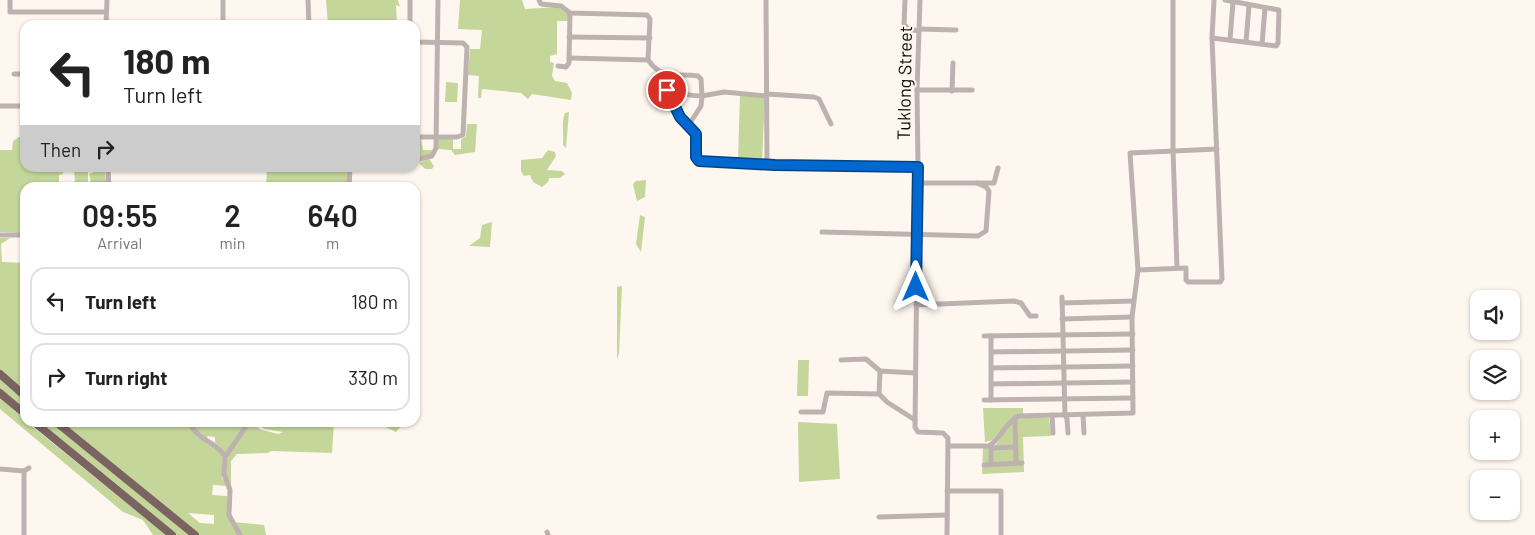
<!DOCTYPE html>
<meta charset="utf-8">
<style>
:root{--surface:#fff;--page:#f2f2f2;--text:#222;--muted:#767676;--line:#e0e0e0}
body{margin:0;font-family:Barlow,sans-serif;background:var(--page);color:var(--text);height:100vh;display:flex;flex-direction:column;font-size:19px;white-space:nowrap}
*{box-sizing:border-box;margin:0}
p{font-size:16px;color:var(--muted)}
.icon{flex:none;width:28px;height:28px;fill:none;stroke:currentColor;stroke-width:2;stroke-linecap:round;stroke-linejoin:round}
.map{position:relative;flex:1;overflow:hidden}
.sheet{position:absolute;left:20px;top:182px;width:400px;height:245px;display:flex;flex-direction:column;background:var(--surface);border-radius:15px;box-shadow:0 1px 4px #0004}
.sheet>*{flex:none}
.guide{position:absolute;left:20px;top:20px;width:400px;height:152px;border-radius:15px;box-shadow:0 1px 4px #0004;background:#fff;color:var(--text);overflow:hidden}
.fabs{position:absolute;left:1470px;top:290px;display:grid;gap:10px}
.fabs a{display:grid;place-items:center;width:50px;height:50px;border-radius:10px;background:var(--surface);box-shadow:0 1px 4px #0004;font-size:25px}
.pin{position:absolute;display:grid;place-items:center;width:42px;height:42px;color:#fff;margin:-21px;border:2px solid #fff;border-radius:50%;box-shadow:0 1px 5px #0007}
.me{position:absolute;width:55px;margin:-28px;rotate:0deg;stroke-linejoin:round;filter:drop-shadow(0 0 4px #0008)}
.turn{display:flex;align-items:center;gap:18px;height:105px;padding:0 20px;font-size:22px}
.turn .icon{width:65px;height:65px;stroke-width:2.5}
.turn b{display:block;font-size:35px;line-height:42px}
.then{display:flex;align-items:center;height:48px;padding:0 20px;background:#0003;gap:10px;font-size:19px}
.eta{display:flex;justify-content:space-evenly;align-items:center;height:85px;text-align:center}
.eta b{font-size:30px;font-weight:600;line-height:35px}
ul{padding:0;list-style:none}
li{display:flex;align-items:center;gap:15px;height:68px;margin:0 10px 8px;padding:0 10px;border:2px solid var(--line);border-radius:15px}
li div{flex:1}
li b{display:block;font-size:19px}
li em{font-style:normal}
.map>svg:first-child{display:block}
</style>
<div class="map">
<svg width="1535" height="535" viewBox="0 0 1535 535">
<rect width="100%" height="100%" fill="#fef7f0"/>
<!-- green -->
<g fill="#c4d699" fill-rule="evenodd">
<path d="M326,0H398L400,7L397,5L396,6L397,25H328Z"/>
<path d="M460,0H522L525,9L558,7L568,14V21H557V54L550,56V62L554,63L552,76L555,81L567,83L572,93L571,100L532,94L528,99L521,93L482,89L481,98H478L479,76L468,75L470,49H480L482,30L458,29Z"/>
<path d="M446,82L458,83L457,102H445Z"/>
<path d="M740,94L765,97L762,162L738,161Z"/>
<path d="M569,112L566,148L563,145C564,134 561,122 565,113Z"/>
<path d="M467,124H477L475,152L455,155L451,150L437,149L438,139H453V149H461V139L466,137Z"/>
<path d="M19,137H25V168H68L67,172L63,170V174L59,175V184H67V187L25,188V233L3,232H0V150H12L13,141Z"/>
<path d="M415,139H421L423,150H434L432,154L415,159Z"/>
<path d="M548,150L555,152L556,156L547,170L562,171L565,174L560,178H549L548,182L542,187L533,182L530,175L524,176L521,171V160L542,158Z"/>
<path d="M429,159L434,166L432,169H425L419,163Z"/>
<path d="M267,168H349L347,187L266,188Z"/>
<path d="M88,170V183L81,187L69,188L70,183L75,181L74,171Z"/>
<path d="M96,171H105L106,182H91L89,174Z"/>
<path d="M646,180L645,197L637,201L633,184L636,181Z"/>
<path d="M640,215L645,217L641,252L636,244Z"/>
<path d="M492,222L490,247L469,246L480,238L482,225Z"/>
<path d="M0,238H10L1,244L2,262L25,263V280L22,284L25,285V392L0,370Z"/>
<path d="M622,286L619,353L617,360V287Z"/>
<path d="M798,360H809L808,396H797Z"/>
<path d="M0,378L25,399V412L0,390Z"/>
<path d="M0,398L25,420V422L28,423L166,535H153L143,520L123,512L0,409Z"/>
<path d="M983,408H1023V414L1010,419L993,440L985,442Z"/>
<path d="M1019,418H1049L1051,436L1023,437L1024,472L982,474L983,448L995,446L1010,425Z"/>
<path d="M798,422L837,424L840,479L799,482Z"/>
<path d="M37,423H51L190,535H176Z"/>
<path d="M60,423H188L197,437L213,444L223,455L222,478L228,486L213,485L212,495L227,496L228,512L239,535H199ZM188,513L214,515V524L200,523Z"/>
<path d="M191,423H247L225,453L215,442V437L208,436L205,439Z"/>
<path d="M251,423H256L259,429L278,434L283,432L264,429L258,423H334L332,453L271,451L268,453L237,454L231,461V488C217,460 235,445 251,423Z"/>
<path d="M345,423H404L396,432L383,426Z"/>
<path d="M233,522L264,525L266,535H242Z"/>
</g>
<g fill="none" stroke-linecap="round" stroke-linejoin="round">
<!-- minor -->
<g stroke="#beb2b1" stroke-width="5">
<path d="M10,0V12H106"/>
<path d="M308,0L309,25"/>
<path d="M539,0L541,4L561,6L570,13L647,15L650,19L648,60C664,82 676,72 698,76L701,79L702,96L724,92L767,96"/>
<path d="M766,0L767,164L918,167L915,427L918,432L943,433L948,438L947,535"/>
<path d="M1173,0V150L1177,268"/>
<path d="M905,1L904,24L908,29L919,31"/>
<path d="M106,25L107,0"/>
<path d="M223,25V0"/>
<path d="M410,25V0"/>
<path d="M919,29L956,30"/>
<path d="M569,37L650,38"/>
<path d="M1212,38L1276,46L1278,43L1279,10L1225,0"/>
<path d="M1230,40L1233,2"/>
<path d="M415,42L463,43L467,47L463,135L457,137H415"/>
<path d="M1246,42L1249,6"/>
<path d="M1262,44L1265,8"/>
<path d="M569,58L648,60"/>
<path d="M558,66L566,67L569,63L570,13"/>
<path d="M663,72L667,87C678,94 690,96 702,96L701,106L688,126"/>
<path d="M14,74H25"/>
<path d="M667,87L675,109L696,134L698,161L715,163L767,164"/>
<path d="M917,90H972"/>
<path d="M952,91L953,63"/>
<path d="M767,94L814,97L819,99L831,124"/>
<path d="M0,106H25"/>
<path d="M415,160L432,156L436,148L438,0"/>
<path d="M918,167L917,90L920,0"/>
<path d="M108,168L109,188"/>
<path d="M917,183H994L998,168"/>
<path d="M84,188L90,184H109"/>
<path d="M349,188L350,168"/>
<path d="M822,232L978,236L986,231L989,191L986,187L977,183"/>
<path d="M0,235H25"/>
<path d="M1138,270L1186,268V280L1188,282H1220L1222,279L1212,38L1214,0"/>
<path d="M1062,297L1065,415L1067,419L1068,433"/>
<path d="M1062,303L1133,301"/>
<path d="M916,305L1014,301L1021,303L1030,316H1036"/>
<path d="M1062,319L1132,317"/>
<path d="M984,336L1133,334"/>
<path d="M991,336V400"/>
<path d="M991,352L1133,350"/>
<path d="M841,360L866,359L880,371"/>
<path d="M991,368L1133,366"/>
<path d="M991,384L1133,382"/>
<path d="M879,394L887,402L915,420"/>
<path d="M984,400L1133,398"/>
<path d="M801,412H823L827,393L879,394L880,371L915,373"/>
<path d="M1052,415L1053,433"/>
<path d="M1083,415L1084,433"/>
<path d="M1015,418L1016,463"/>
<path d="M189,422C200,443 212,438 225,456"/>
<path d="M991,445V464"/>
<path d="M948,446H989C1002,438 1005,422 1019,416L1133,413L1132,317L1138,270L1130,153L1217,149"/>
<path d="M991,448L1015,447"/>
<path d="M984,465L1022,463"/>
<path d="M0,469L24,471L29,468"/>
<path d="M947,491H1001V535"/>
<path d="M879,517L947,515"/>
<path d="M547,532L548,535"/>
<path d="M24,535V471"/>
<path d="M240,535L229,515L230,490L224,474L225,457L249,422"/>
</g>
<!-- highway -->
<g stroke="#7a6361" stroke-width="8">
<path d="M0,374L25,396"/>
<path d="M0,393L25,414"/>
<path d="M34,422L172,535"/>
<path d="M56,422L195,535"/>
</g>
</g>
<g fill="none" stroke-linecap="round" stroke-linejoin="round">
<!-- route casing -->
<g stroke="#004487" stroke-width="12">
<path id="route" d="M667,90L680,117L696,134V157L699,161L775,165L918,167L916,287"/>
</g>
<!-- route -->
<use href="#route" stroke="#0068cf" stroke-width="9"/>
</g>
<g text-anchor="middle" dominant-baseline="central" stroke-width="4" stroke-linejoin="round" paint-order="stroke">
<!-- street labels -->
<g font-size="18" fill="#100b06" stroke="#fef7f0">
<text transform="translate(904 83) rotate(-89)">Tuklong Street</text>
</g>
</g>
</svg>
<div class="fabs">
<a><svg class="icon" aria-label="sound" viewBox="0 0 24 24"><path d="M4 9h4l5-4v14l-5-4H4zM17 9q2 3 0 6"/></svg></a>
<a><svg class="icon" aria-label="layers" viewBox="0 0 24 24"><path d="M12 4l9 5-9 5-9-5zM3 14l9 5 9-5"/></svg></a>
<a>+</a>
<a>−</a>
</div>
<div class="pin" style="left:667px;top:90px;background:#d93025"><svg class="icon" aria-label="arrive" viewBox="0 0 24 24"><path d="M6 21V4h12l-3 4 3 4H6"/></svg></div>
<svg class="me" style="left:916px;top:287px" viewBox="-20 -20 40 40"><path d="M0-17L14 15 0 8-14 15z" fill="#0068cf" stroke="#fff" stroke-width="4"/></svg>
<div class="guide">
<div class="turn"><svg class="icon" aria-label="left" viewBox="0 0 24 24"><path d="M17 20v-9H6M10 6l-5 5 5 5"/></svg><div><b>180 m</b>Turn left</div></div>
<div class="then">Then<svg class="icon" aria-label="right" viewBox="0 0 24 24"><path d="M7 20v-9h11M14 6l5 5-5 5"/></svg></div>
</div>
<section class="sheet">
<div class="eta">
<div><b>09:55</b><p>Arrival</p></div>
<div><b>2</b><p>min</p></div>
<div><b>640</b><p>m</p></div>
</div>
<ul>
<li><svg class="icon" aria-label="left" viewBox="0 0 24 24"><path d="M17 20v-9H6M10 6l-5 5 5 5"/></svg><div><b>Turn left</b></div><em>180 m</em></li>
<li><svg class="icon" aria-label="right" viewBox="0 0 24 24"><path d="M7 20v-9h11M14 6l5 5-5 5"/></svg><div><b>Turn right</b></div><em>330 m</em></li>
</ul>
</section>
</div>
